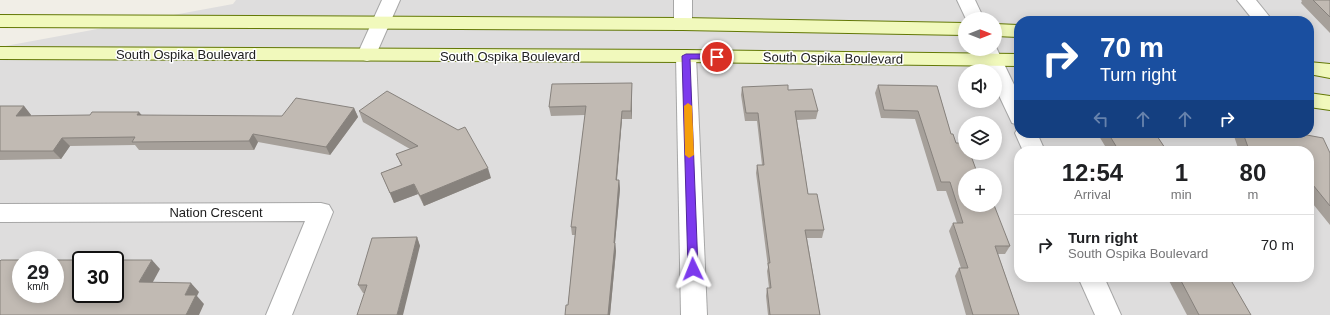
<!DOCTYPE html>
<style>
:root{--surface:#fff;--page:#f6f6f6;--text:#202124;--muted:#757577;--line:#e0e0e0}
body{margin:0;font-family:Helvetica,sans-serif;background:var(--page);color:var(--text);height:100vh;display:flex;flex-direction:column;font-size:15px;white-space:nowrap}
*{box-sizing:border-box;margin:0}
p{font-size:13px;color:var(--muted)}
.icon{flex:none;width:22px;height:22px;fill:none;stroke:currentColor;stroke-width:2;stroke-linecap:round;stroke-linejoin:round}
.map{position:relative;flex:1;overflow:hidden}
.sheet{position:absolute;left:1014px;top:146px;width:300px;height:136px;display:flex;flex-direction:column;background:var(--surface);border-radius:16px;box-shadow:0 2px 10px #0003}
.sheet>*{flex:none}
.top-card{position:absolute;left:1014px;top:16px;width:300px;height:122px;border-radius:16px;box-shadow:0 2px 10px #0003;background:#1a4fa0;color:#fff;overflow:hidden}
.needle{width:26px;rotate:90deg}
.fabs{position:absolute;left:958px;top:12px;display:grid;gap:8px}
.fabs a{display:grid;place-items:center;width:44px;height:44px;border-radius:50%;background:var(--surface);box-shadow:0 2px 10px #0003;font-size:20px}
.speed{position:absolute;left:12px;top:251px;display:flex;gap:8px;font-size:20px;font-weight:700;text-align:center}
.speed>*{display:grid;place-content:center;width:52px;height:52px;border-radius:50%;background:var(--surface);box-shadow:0 2px 10px #0003;line-height:1}
.speed small{font-size:10px;font-weight:400}
.speed .limit{border:2px solid #111;border-radius:6px;background:#fff;color:#111}
.pin{position:absolute;display:grid;place-items:center;width:34px;height:34px;color:#fff;margin:-17px;border:2px solid #fff;border-radius:50%;box-shadow:0 1px 4px #0007}
.me{position:absolute;width:44px;margin:-22px;rotate:358deg;stroke-linejoin:round;filter:drop-shadow(0 0 3px #0008)}
.turn{display:flex;align-items:center;gap:14px;height:84px;padding:0 20px;font-size:18px}
.turn .icon{width:52px;height:52px;stroke-width:2.5}
.turn b{display:block;font-size:28px;line-height:34px}
.lanes{display:flex;align-items:center;height:38px;padding:0 20px;background:#0003;justify-content:center;gap:20px;direction:ltr}
.lanes .off{opacity:.35}
.eta{display:flex;justify-content:space-evenly;align-items:center;height:68px;text-align:center}
.eta b{font-size:24px;font-weight:600;line-height:28px}
ul{padding:0;list-style:none}
li{display:flex;align-items:center;gap:12px;height:60px;padding:0 20px;border-top:1px solid var(--line)}
li div{flex:1}
li b{display:block;font-size:15px}
li em{font-style:normal}
.map>svg:first-child{display:block}
</style>
<div class="map">
<svg width="1330" height="315" viewBox="0 0 1330 315">
<rect width="100%" height="100%" fill="#f1eee7"/>
<!-- residential -->
<path fill="#dedddd" fill-rule="evenodd" d="M236,0H1330V315H0V47L233,4ZM965,19H995V49H965ZM1019,21H1309V133H1019ZM965,71H995V101H965ZM965,123H995V153H965ZM1019,151H1309V277H1019ZM965,175H995V205H965ZM21,260H55V294H21ZM81,260H115V294H81Z"/>
<g fill="none" stroke-linecap="round" stroke-linejoin="round">
<!-- minor casing -->
<g stroke="#a7a7a7" stroke-width="2">
<g id="minor">
<path d="M382,0H400L374,59L367,61L360,59L357,55Z"/>
<path d="M674,0H692V24L690,28L683,30L676,28L674,24Z"/>
<path d="M957,0H975L984,19H966Z"/>
<path d="M1237,0H1256L1273,21H1254Z"/>
<path d="M995,45L1019,95V125L1012,123L995,87V71H988L978,49H995Z"/>
<path d="M686,50L693,52L696,56L707,315H681L676,56L679,52Z"/>
<path d="M1018,128L1019,133H1037L1045,151H1023L1015,133Z"/>
<path d="M321,203L329,205L333,212L292,315H266L305,221L0,222V204Z"/>
<path d="M1078,277H1104L1121,315H1095Z"/>
</g>
</g>
<!-- secondary casing -->
<g stroke="#637806" stroke-width="2">
<g id="secondary">
<path d="M0,15L683,18L965,23V35L683,30L0,27Z"/>
<path d="M995,24L1019,25V37L995,36Z"/>
<path d="M0,47L686,50L1019,54V66L686,62L0,59Z"/>
<path d="M1309,62L1330,64V78L1309,74Z"/>
<path d="M1309,93L1330,96V110L1309,107Z"/>
</g>
</g>
<!-- minor -->
<use href="#minor" fill="#fff" fill-rule="evenodd"/>
<!-- secondary -->
<use href="#secondary" fill="#f1f9bc" fill-rule="evenodd"/>
</g>
<!-- wall -->
<g fill="#a6a09a">
<path d="M1301,0H1330V33L1301,3L1302,1Z"/>
<path d="M632,83V119H622L617,180H619L620,189L615,243L616,251L610,315H565L568,305L575,235H572L571,227L585,115L551,116L549,107Z"/>
<path d="M878,85L937,86L951,134L965,175L1010,246L1005,254H998L1019,315H966L955,276L959,268H961L949,231L953,223H957L946,191H937L915,119L881,118L875,93Z"/>
<path d="M742,87L788,90L818,111L816,119L797,120L808,194L824,230L822,238H807L820,315H768L766,296L767,288H769L767,271L768,267L756,173L757,165H762L757,121H745L741,95Z"/>
<path d="M0,106H24L31,115V116H282L354,108L358,117L330,155L258,142L254,150H139L135,145L70,146L61,159L0,160Z"/>
<path d="M359,111L491,178L424,206L418,194L394,203L381,173L401,165L396,154L410,149L363,122Z"/>
<path d="M1078,133H1159L1157,136L1167,151H1108L1099,136H1080Z"/>
<path d="M1233,133H1296L1330,153V225L1309,199V151H1239Z"/>
<path d="M417,237L420,246L364,293H363L358,285Z"/>
<path d="M1167,277H1229L1251,315H1187Z"/>
</g>
<!-- shaded-wall -->
<g fill="#87827d">
<path d="M632,83V119L631,111Z"/>
<path d="M24,106L31,115L24,124L16,116Z"/>
<path d="M354,108L358,117L330,155L326,147Z"/>
<path d="M622,111V119L616,189V180Z"/>
<path d="M139,112L146,120L137,115Z"/>
<path d="M253,134L258,142L254,150L249,141Z"/>
<path d="M62,138L70,146L61,159L53,151Z"/>
<path d="M488,168L491,178L424,206L420,196Z"/>
<path d="M619,180L620,189L615,243L616,251L610,315H608Z"/>
<path d="M414,184L418,194L394,203L390,193Z"/>
<path d="M417,237L420,246L403,315H397Z"/>
<path d="M152,260L160,269L148,291L139,282Z"/>
<path d="M191,283L199,292L197,296L204,304L199,315H186L185,295Z"/>
</g>
<!-- building -->
<g fill="#c1bab3" stroke="#87827d" fill-rule="evenodd">
<path d="M1313,0H1330V17Z"/>
<path d="M632,83L631,111H622L616,180H619L614,243H615L608,315H565L566,305H568L576,227H571L586,106L549,107L552,84Z"/>
<path d="M788,85V90L812,89L818,111H795L808,194H817L824,230H805L820,315H770L767,288H771L768,263H770L757,165H764L758,113H746L742,87Z"/>
<path d="M878,85L937,86L951,134H953L956,143H965V153H970L978,175H965V205H994L1010,246H995L1019,315H973L959,268H968L953,223H963L950,182H941L918,111L884,110Z"/>
<path d="M387,91L458,130L465,127L488,168L420,196L414,184L390,193L381,173L402,165L396,154L418,146L359,111Z"/>
<path d="M296,98L354,108L326,147L253,134L249,141L132,142L135,137L62,138L53,151H0V106H24L16,116L90,115L92,112H139L137,115L282,116Z"/>
<path d="M1108,133H1155L1167,151H1119Z"/>
<path d="M1243,133H1296L1323,138L1330,153V206L1309,180V151H1256L1249,150Z"/>
<path d="M417,237L397,315H357L367,285H358L372,238Z"/>
<path d="M1,260H152L139,282L191,283L185,295H196L186,315H0V261ZM21,260H55V294H21ZM81,260H115V294H81Z"/>
<path d="M1179,277H1229L1251,315H1199Z"/>
</g>
<!-- route -->
<path fill="#7c3aed" stroke="#51269a" d="M686,54H717L721,57L717,59H690L698,269L696,272L693,273L689,272L688,269L682,56Z"/>
<!-- slow -->
<path fill="#f59e0b" d="M688,103L692,106L694,155L689,158L685,155L684,106Z"/>
<g text-anchor="middle" dominant-baseline="central" stroke-width="3" stroke-linejoin="round" paint-order="stroke">
<!-- street labels -->
<g font-size="13" fill="#202020" stroke="#fff">
<text x="186" y="54">South Ospika Boulevard</text>
<text x="510" y="56">South Ospika Boulevard</text>
<text transform="translate(833 58) rotate(1)">South Ospika Boulevard</text>
<text x="216" y="212">Nation Crescent</text>
</g>
</g>
</svg>
<div class="fabs">
<a><svg class="needle" viewBox="-14 -14 28 28"><path d="M0-13l5 13h-10z" fill="#e53935"/><path d="M0 13l5-13h-10z" fill="#757577"/></svg></a>
<a><svg class="icon" aria-label="sound" viewBox="0 0 24 24"><path d="M4 9h4l5-4v14l-5-4H4zM17 9q2 3 0 6"/></svg></a>
<a><svg class="icon" aria-label="layers" viewBox="0 0 24 24"><path d="M12 4l9 5-9 5-9-5zM3 14l9 5 9-5"/></svg></a>
<a>+</a>
</div>
<div class="speed"><div>29<small>km/h</small></div><div class="limit">30</div></div>
<div class="pin" style="left:717px;top:57px;background:#d93025"><svg class="icon" aria-label="arrive" viewBox="0 0 24 24"><path d="M6 21V4h12l-3 4 3 4H6"/></svg></div>
<svg class="me" style="left:693px;top:269px" viewBox="-20 -20 40 40"><path d="M0-17L14 15 0 8-14 15z" fill="#7c3aed" stroke="#fff" stroke-width="4"/></svg>
<div class="top-card">
<div class="turn"><svg class="icon" aria-label="right" viewBox="0 0 24 24"><path d="M7 20v-9h11M14 6l5 5-5 5"/></svg><div><b>70 m</b>Turn right</div></div>
<div class="lanes"><svg class="icon off" aria-label="left" viewBox="0 0 24 24"><path d="M17 20v-9H6M10 6l-5 5 5 5"/></svg><svg class="icon off" aria-label="ahead" viewBox="0 0 24 24"><path d="M12 20V5M6 11l6-6 6 6"/></svg><svg class="icon off" aria-label="ahead" viewBox="0 0 24 24"><path d="M12 20V5M6 11l6-6 6 6"/></svg><svg class="icon" aria-label="right" viewBox="0 0 24 24"><path d="M7 20v-9h11M14 6l5 5-5 5"/></svg></div>
</div>
<section class="sheet">
<div class="eta">
<div><b>12:54</b><p>Arrival</p></div>
<div><b>1</b><p>min</p></div>
<div><b>80</b><p>m</p></div>
</div>
<ul>
<li><svg class="icon" aria-label="right" viewBox="0 0 24 24"><path d="M7 20v-9h11M14 6l5 5-5 5"/></svg><div><b>Turn right</b><p>South Ospika Boulevard</p></div><em>70 m</em></li>
</ul>
</section>
</div>
